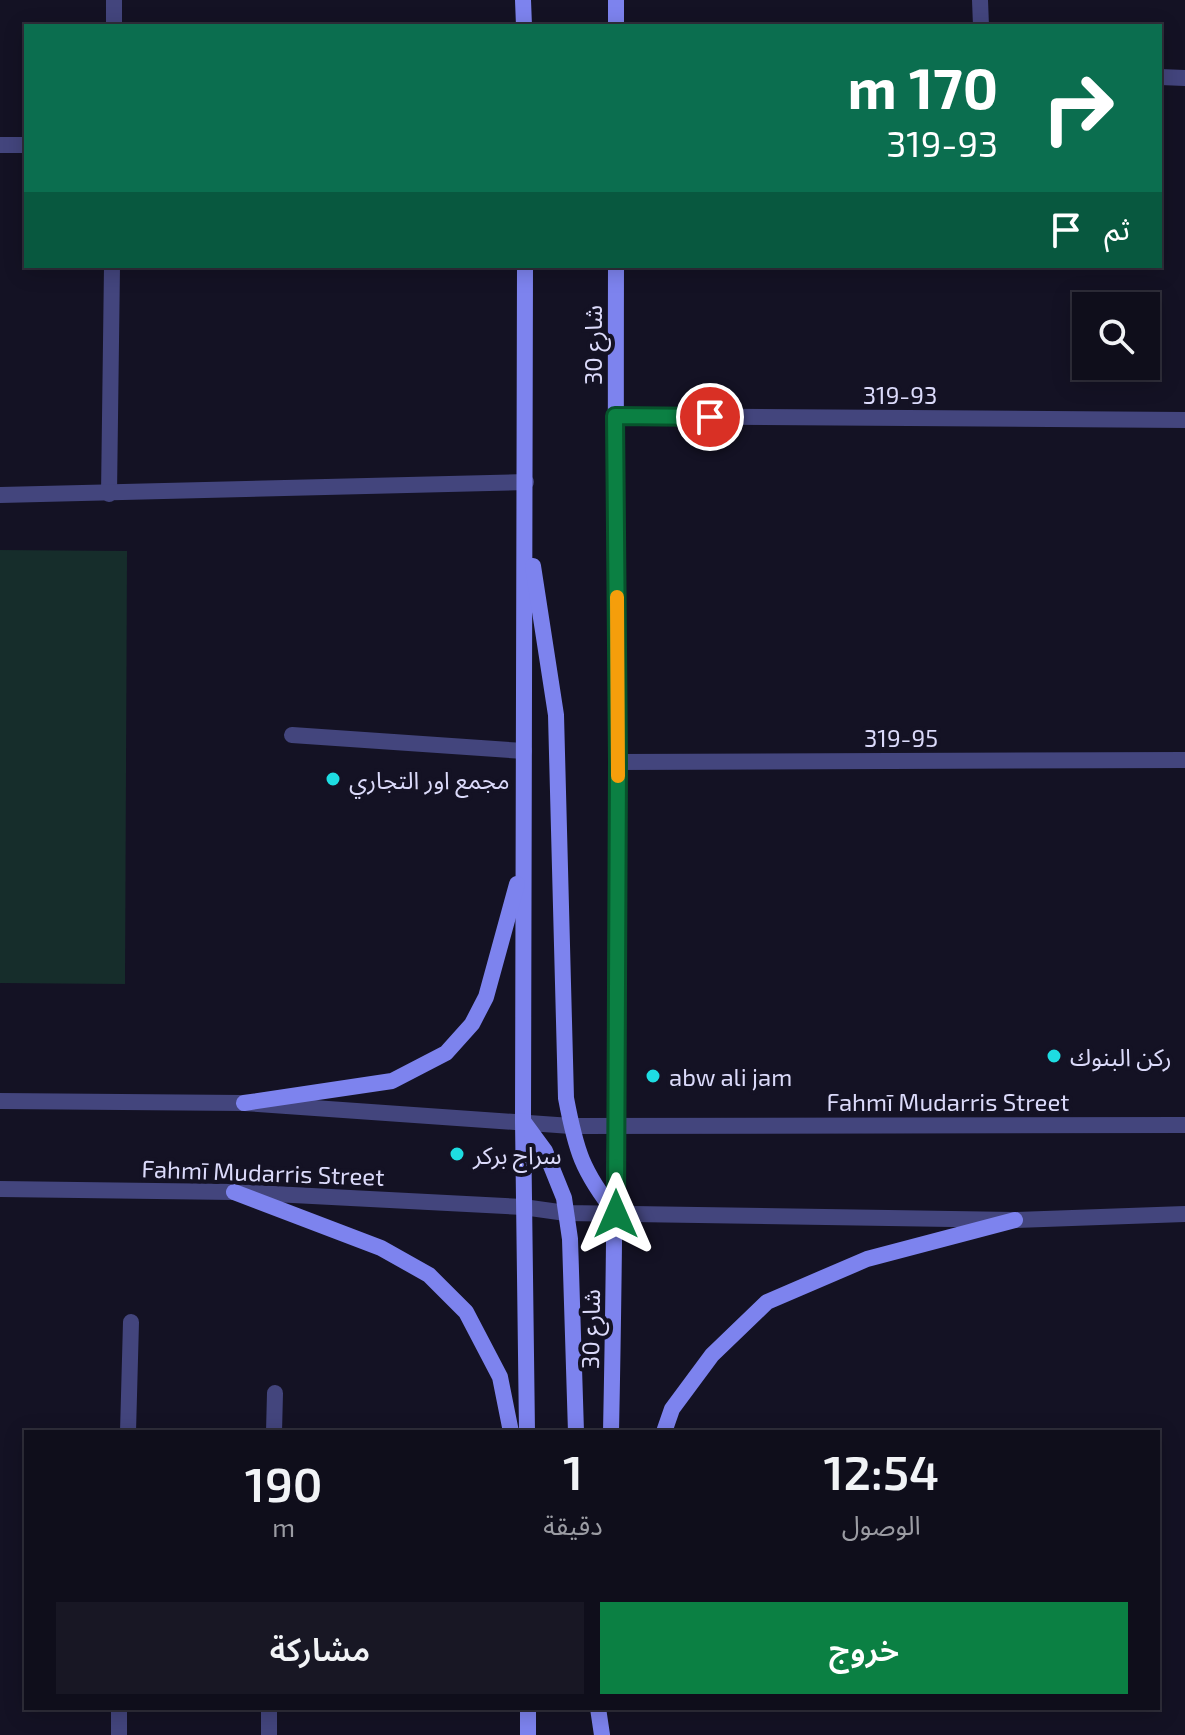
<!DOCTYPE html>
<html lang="ar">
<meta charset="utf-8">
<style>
:root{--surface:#0f0e1b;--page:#181724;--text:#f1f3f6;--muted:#9b9ca3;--line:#2f2e3a;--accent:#0b8043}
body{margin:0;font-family:"Exo 2","Noto Sans Arabic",sans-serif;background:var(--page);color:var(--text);direction:rtl;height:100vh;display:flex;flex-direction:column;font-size:30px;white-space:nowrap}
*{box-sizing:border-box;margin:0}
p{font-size:26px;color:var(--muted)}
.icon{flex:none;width:44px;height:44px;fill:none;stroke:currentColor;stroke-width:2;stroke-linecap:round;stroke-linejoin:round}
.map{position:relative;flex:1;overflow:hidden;direction:ltr}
.panel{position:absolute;left:24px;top:1430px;width:1136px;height:280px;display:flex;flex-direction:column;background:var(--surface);border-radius:0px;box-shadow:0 4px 20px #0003,0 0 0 2px var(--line);direction:rtl}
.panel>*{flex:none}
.banner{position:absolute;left:24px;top:24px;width:1138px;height:244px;border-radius:0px;box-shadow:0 4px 20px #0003,0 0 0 2px var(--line);direction:rtl;background:#0b6e4f;color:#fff;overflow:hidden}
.tools{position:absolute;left:1072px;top:292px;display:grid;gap:16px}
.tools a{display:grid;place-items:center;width:88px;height:88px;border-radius:0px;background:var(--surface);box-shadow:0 4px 20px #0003,0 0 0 2px var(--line);font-size:40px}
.pin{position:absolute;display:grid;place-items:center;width:68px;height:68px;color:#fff;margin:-34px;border:4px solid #fff;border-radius:50%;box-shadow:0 2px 8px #0007}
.me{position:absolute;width:88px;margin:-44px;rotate:0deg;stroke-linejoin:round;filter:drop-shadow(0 0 6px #0008)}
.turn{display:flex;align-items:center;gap:28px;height:168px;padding:0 32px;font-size:36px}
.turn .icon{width:104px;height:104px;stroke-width:2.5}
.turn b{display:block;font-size:56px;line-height:68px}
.then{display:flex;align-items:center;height:76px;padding:0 32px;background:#0003;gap:16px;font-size:30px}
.eta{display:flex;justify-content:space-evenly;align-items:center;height:136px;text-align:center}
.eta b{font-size:48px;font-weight:600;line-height:56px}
.cta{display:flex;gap:16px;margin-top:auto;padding:16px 32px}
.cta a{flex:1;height:92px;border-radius:0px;background:var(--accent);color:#fff;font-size:32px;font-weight:600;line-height:92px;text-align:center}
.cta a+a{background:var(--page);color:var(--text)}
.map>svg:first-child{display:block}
</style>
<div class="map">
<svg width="1185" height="1735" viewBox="0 0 1185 1735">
<rect width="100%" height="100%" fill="#141224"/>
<!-- green -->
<path fill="#162d2b" d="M0,550L127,551L125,984L0,983Z"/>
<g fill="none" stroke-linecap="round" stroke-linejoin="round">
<!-- service -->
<g stroke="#43457d" stroke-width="16">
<path d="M980,0L981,26"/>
<path d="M292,735L524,751"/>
</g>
<!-- minor -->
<g stroke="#43457d" stroke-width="16">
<path d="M114,26V0"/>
<path d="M1160,77L1185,78"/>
<path d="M0,145H26"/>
<path d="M615,416L1185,420"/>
<path d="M109,494L112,266"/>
<path d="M0,495L526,482"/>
<path d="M618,762L1185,760"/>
<path d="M128,1432L131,1322"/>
<path d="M274,1432L275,1393"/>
<path d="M119,1735V1708"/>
<path d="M269,1735V1708"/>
</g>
<!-- tertiary -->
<g stroke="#43457d" stroke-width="16">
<path d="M0,1101L244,1103L571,1126L1185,1125"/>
<path d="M0,1189L234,1192L523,1207L566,1213L1015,1220L1185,1214"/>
</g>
<!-- secondary -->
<g stroke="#7d83ee" stroke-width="16">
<path d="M523,0L524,26"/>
<path d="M616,26V0"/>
<path d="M525,266L523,1121L527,1432"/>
<path d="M533,566L556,715L566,1098C576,1151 582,1171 616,1214"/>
<path d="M244,1103L392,1081L446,1053L472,1024L486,997L517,884"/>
<path d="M523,1121L545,1151L564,1198L570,1239L576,1432"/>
<path d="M234,1192L381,1248L429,1275L466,1312L500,1377L511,1432"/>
<path d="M611,1432C619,1043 615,655 616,266"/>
<path d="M664,1432L672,1409L712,1355L767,1302L867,1259L1015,1220"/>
<path d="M598,1708L602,1735"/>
<path d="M528,1735V1708"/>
</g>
</g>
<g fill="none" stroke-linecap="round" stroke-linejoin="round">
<!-- route casing -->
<g stroke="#07532c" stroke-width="20">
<path id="route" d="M616,1214L618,762L615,416L710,417"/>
</g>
<!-- route -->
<use href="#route" stroke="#0b8043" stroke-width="14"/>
<!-- slow -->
<path stroke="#f59e0b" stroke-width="14" d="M617,597L618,776"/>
</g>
<!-- markers -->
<g fill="#1edde2" stroke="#141224" stroke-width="3">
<circle cx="333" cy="779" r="8"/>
<circle cx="1054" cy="1056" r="8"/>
<circle cx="653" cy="1076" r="8"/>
<circle cx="457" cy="1154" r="8"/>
</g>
<g text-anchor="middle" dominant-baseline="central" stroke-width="8" stroke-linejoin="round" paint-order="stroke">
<!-- street labels -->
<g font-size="24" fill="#dbdafa" stroke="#141224">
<text transform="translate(592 345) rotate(-90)">شارع 30</text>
<text x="900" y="394">319-93</text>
<text x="901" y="737">319-95</text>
<text x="948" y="1101">Fahmī Mudarris Street</text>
<text transform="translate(263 1172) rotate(2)">Fahmī Mudarris Street</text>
<text transform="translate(590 1329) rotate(-89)">شارع 30</text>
</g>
<!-- poi labels -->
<g font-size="24" fill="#dbdafa" stroke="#141224" text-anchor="start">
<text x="349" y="779">مجمع اور التجاري</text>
<text x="1070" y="1056">ركن البنوك</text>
<text x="669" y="1076">abw ali jam</text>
<text x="473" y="1154">سراج بركر</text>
</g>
</g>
</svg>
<div class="tools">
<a><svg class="icon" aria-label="search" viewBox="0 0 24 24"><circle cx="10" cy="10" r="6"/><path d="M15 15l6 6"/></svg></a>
</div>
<div class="pin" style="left:710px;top:417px;background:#d93025"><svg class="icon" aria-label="arrive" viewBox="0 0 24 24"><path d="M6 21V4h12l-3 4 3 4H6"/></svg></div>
<svg class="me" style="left:616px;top:1214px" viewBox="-20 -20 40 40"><path d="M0-17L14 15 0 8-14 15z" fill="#0b8043" stroke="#fff" stroke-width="4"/></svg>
<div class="banner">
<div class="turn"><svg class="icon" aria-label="right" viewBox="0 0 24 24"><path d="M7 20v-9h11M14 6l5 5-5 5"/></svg><div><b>170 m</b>319-93</div></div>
<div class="then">ثم<svg class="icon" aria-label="arrive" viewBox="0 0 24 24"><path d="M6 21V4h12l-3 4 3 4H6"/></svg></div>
</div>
<section class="panel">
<div class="eta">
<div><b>12:54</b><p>الوصول</p></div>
<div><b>1</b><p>دقيقة</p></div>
<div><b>190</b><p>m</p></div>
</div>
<div class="cta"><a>خروج</a><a>مشاركة</a></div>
</section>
</div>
